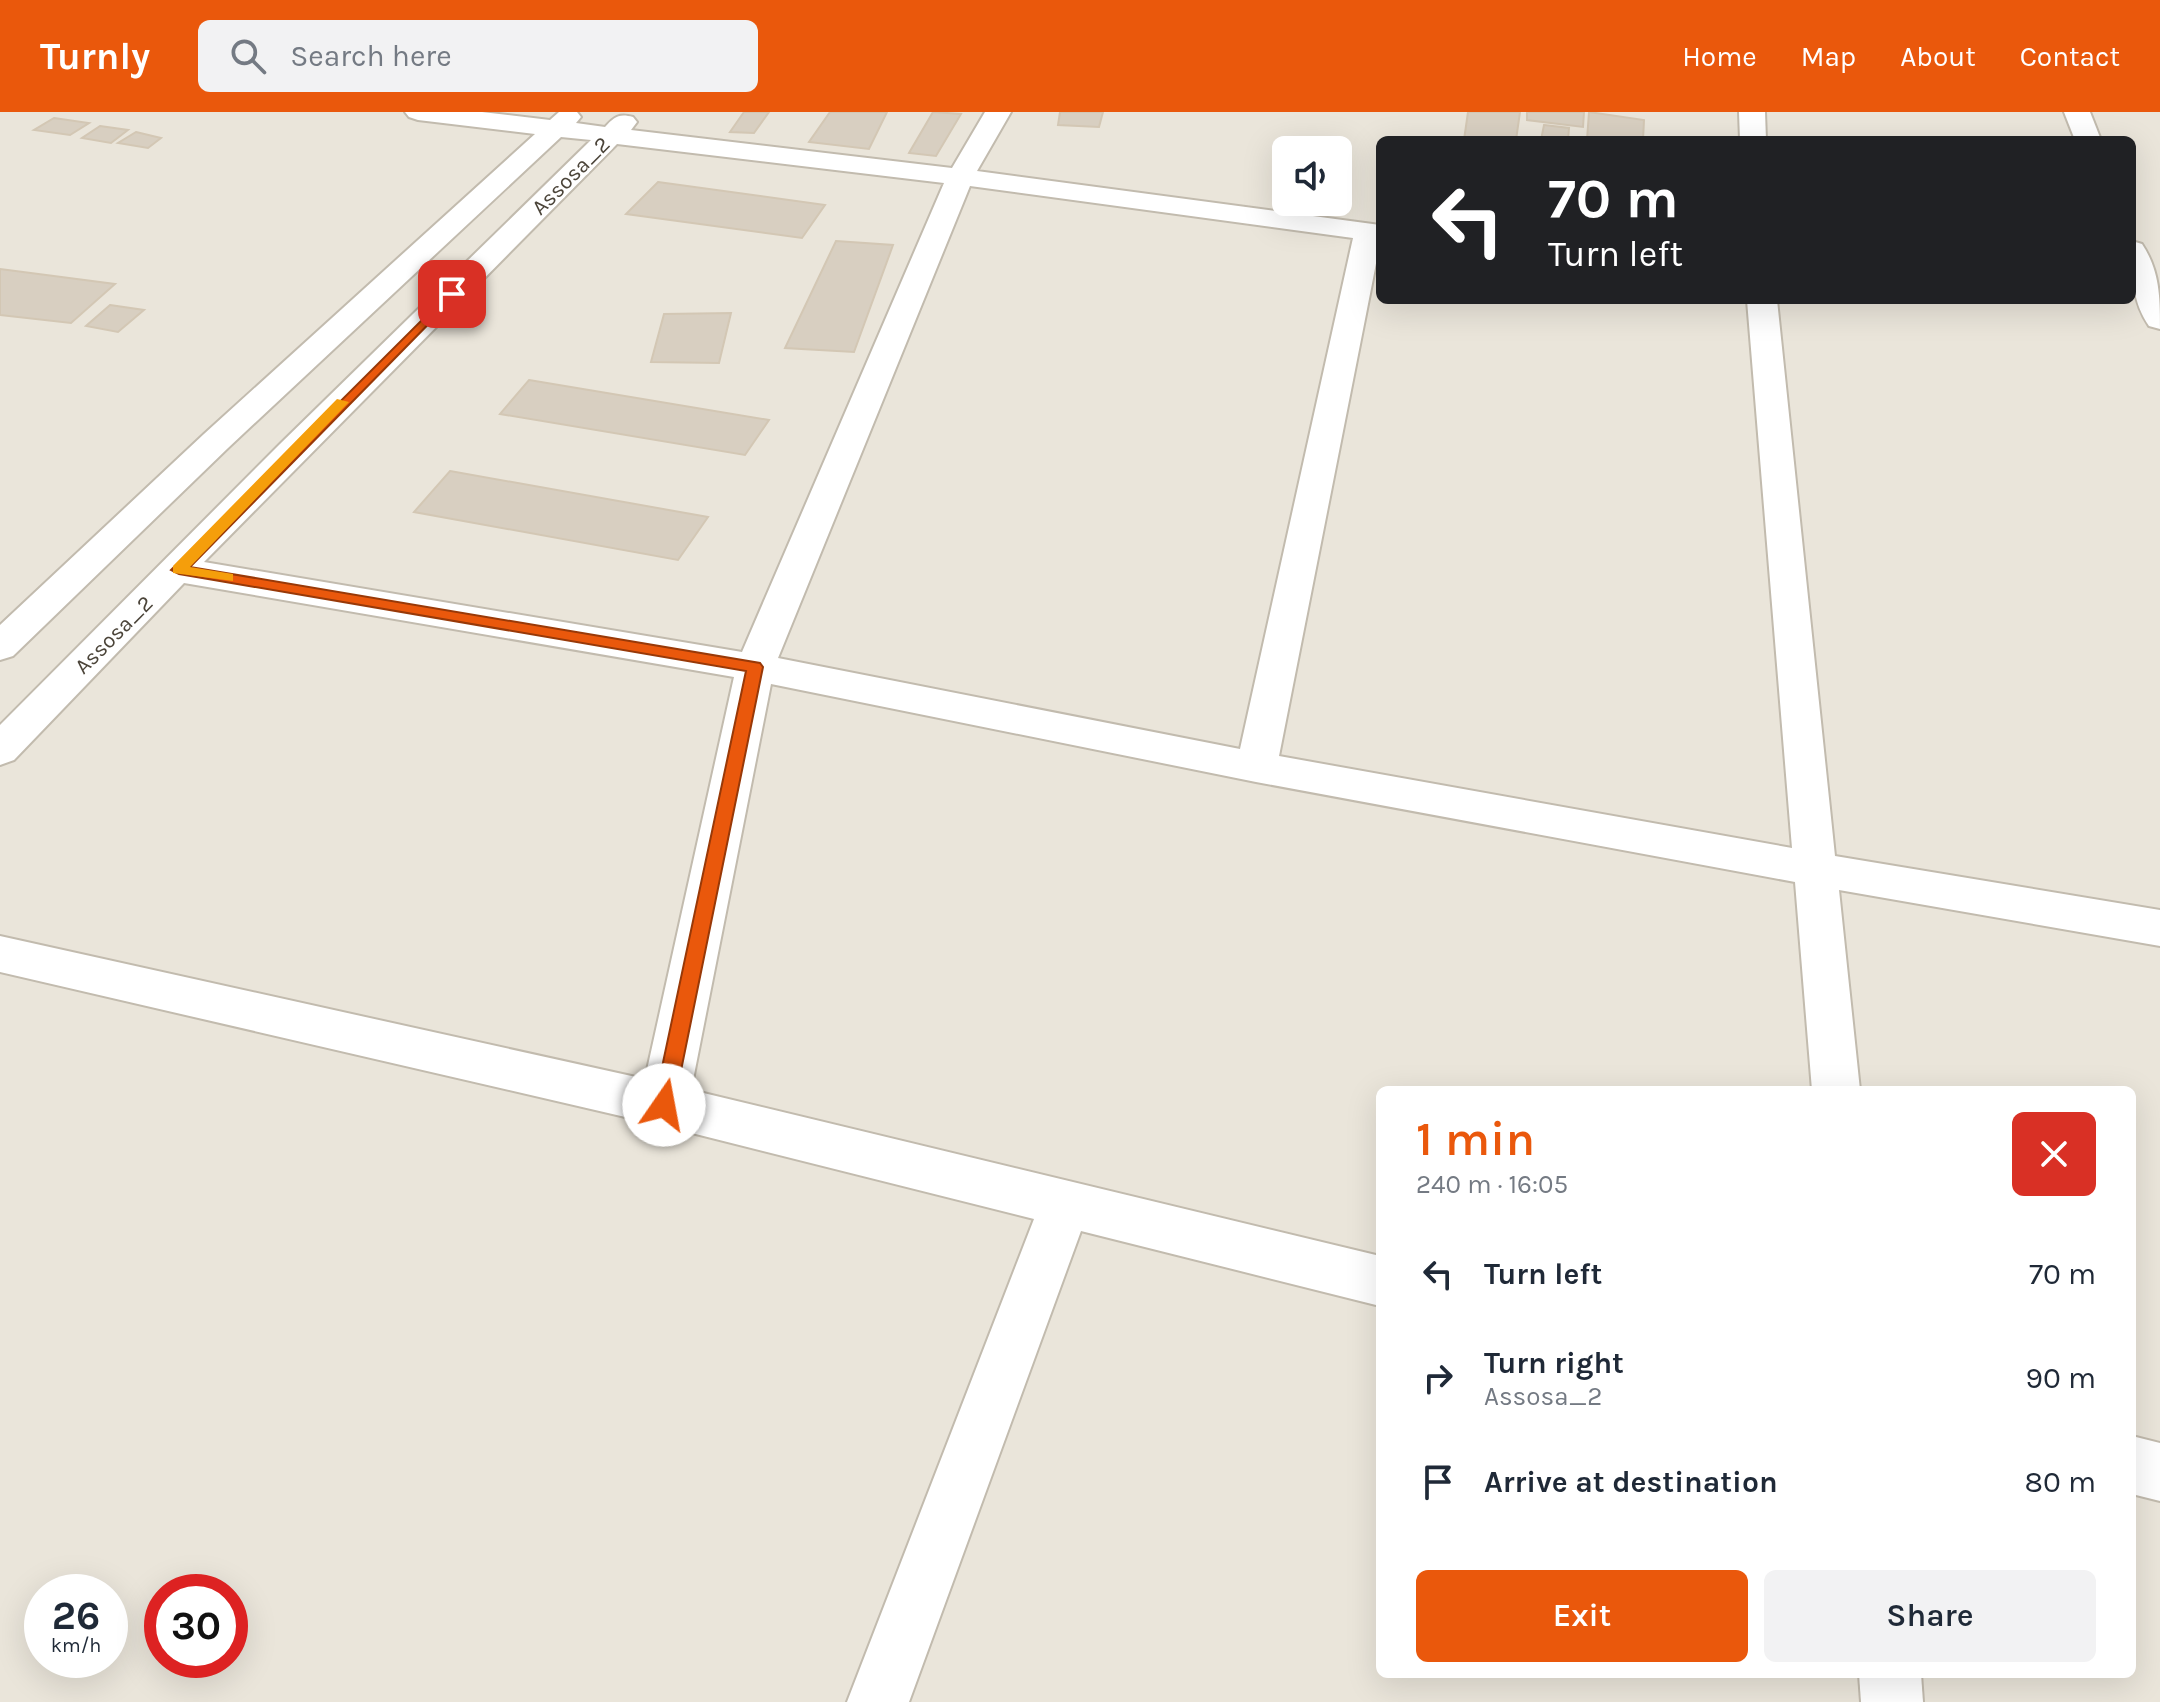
<!DOCTYPE html>
<meta charset="utf-8">
<style>
:root{--surface:#fff;--page:#f2f2f3;--text:#1f2937;--muted:#747a83;--accent:#ea580c}
body{margin:0;font-family:Karla,sans-serif;background:var(--page);color:var(--text);height:100vh;display:flex;flex-direction:column;font-size:30px;white-space:nowrap}
*{box-sizing:border-box;margin:0}
p{font-size:26px;color:var(--muted)}
.icon{flex:none;width:44px;height:44px;fill:none;stroke:currentColor;stroke-width:2;stroke-linecap:round;stroke-linejoin:round}
.map{position:relative;flex:1;overflow:hidden}
.side{position:absolute;left:1376px;top:974px;width:760px;height:592px;display:flex;flex-direction:column;background:var(--surface);border-radius:12px;box-shadow:0 8px 32px #0002}
.side>*{flex:none}
.hud{position:absolute;left:1376px;top:24px;width:760px;height:168px;border-radius:12px;box-shadow:0 8px 32px #0002;background:#202124;color:#fff;overflow:hidden}
.fabs{position:absolute;left:1272px;top:24px;display:grid;gap:16px}
.fabs a{display:grid;place-items:center;width:80px;height:80px;border-radius:12px;background:var(--surface);box-shadow:0 8px 32px #0002;font-size:40px}
.speed{position:absolute;left:24px;top:1462px;display:flex;gap:16px;font-size:40px;font-weight:700;text-align:center}
.speed>*{display:grid;place-content:center;width:104px;height:104px;border-radius:50%;background:var(--surface);box-shadow:0 8px 32px #0002;line-height:1}
.speed small{font-size:20px;font-weight:400}
.speed .limit{border:12px solid #d22;background:#fff;color:#111}
.pin{position:absolute;display:grid;place-items:center;width:68px;height:68px;color:#fff;margin:-34px;border-radius:16px;box-shadow:0 4px 12px #0006}
.me{position:absolute;width:88px;margin:-44px;rotate:12deg;stroke-linejoin:round;filter:drop-shadow(0 0 6px #0008)}
.turn{display:flex;align-items:center;gap:28px;height:168px;padding:0 40px;font-size:36px}
.turn .icon{width:104px;height:104px;stroke-width:2.5}
.turn b{display:block;font-size:56px;line-height:68px}
.round{display:grid;place-items:center;flex:none;width:84px;height:84px;border-radius:12px;background:var(--page)}
.head{display:flex;align-items:center;justify-content:space-between;height:136px;padding:0 40px}
h1{font-size:48px;font-weight:600;line-height:60px;color:var(--accent)}
.button{display:flex;gap:16px;margin-top:auto;padding:16px 40px}
.button a{flex:1;height:92px;border-radius:12px;background:var(--accent);color:#fff;font-size:32px;font-weight:600;line-height:92px;text-align:center}
.button a+a{background:var(--page);color:var(--text)}
ul{padding:0;list-style:none}
li{display:flex;align-items:center;gap:24px;height:104px;padding:0 40px}
li div{flex:1}
li b{display:block;font-size:30px}
li em{font-style:normal}
header{display:flex;align-items:center;gap:48px;box-sizing:border-box;height:112px;padding:0 40px;background:var(--accent);color:#fff}
header strong{font-size:38px}
nav{display:flex;gap:44px;margin-inline-start:auto;font-size:28px}
.search{width:560px;height:72px;background:var(--page);display:flex;align-items:center;gap:20px;box-sizing:border-box;padding:0 28px;border-radius:12px;color:var(--muted);font-size:30px}
.map>svg:first-child{display:block}
</style>
<header>
<strong>Turnly</strong>
<div class="search"><svg class="icon" aria-label="search" viewBox="0 0 24 24"><circle cx="10" cy="10" r="6"/><path d="M15 15l6 6"/></svg>Search here</div>
<nav><a>Home</a><a>Map</a><a>About</a><a>Contact</a></nav>
</header>
<div class="map">
<svg width="2160" height="1590" viewBox="0 0 2160 1590">
<rect width="100%" height="100%" fill="#f6f3ec"/>
<!-- residential -->
<path fill="#eae5da" fill-rule="evenodd" d="M0,0H2160V1590H0ZM1380,28H2132V188H1380ZM1286,38H1338V90H1286ZM1380,978H2132V1562H1380ZM42,1480H110V1548H42ZM162,1480H230V1548H162Z"/>
<!-- building -->
<g fill="#d8cfc1" stroke="#d3c7b4" stroke-width="2">
<path d="M744,0H769L754,21L730,20Z"/>
<path d="M830,0H887L869,37L809,30Z"/>
<path d="M933,0L961,2L936,44L909,41Z"/>
<path d="M1060,0H1103L1099,15L1058,13Z"/>
<path d="M1468,0H1520L1516,28H1464Z"/>
<path d="M1527,0H1584L1583,15L1527,8Z"/>
<path d="M1589,0L1644,8L1643,28H1587Z"/>
<path d="M54,6L89,11L70,23L34,18Z"/>
<path d="M1544,13L1569,16L1568,28H1541Z"/>
<path d="M100,14L128,18L111,31L82,26Z"/>
<path d="M136,20L161,26L148,36L118,31Z"/>
<path d="M658,70L825,93L802,126L626,102Z"/>
<path d="M836,129L893,133L854,240L785,236Z"/>
<path d="M0,157L115,172L71,211L0,203Z"/>
<path d="M110,193L144,198L118,220L86,214Z"/>
<path d="M731,201L719,251L651,250L664,202Z"/>
<path d="M529,268L769,308L745,343L500,302Z"/>
<path d="M450,359L708,405L678,448L414,400Z"/>
</g>
<g fill="none" stroke-linecap="round" stroke-linejoin="round">
<!-- minor casing -->
<g stroke="#c2bbae" stroke-width="4">
<g id="minor">
<path d="M405,0H482L550,8L559,0H577L581,5L576,11L605,15C614,5 619,1 633,5L637,10L631,18L952,56L985,0H1011L977,59L1380,113V131L1279,644L1792,736L1747,188H1777L1835,744L2160,798V834L1839,778L1860,978H1812L1795,770L1256,670L771,572L691,978L1380,1144V1194L1081,1119L909,1590H847L1034,1107L664,1014L0,860V824L645,967L734,565L184,471L14,648L0,653V613L280,332L591,28L561,25L228,336L13,544L0,548V513L204,322L535,22L418,8L409,5ZM617,32L944,71L742,540L204,450ZM970,74L1353,126L1240,637L778,546Z"/>
<path d="M1739,0H1765L1766,28H1740Z"/>
<path d="M2064,0H2090L2101,28H2075Z"/>
<path d="M2132,129L2142,132C2160,159 2160,186 2160,217L2149,214C2131,188 2132,160 2132,129Z"/>
<path d="M2132,1324L2160,1331V1389L2132,1382Z"/>
<path d="M1859,1562H1921L1923,1590H1861Z"/>
</g>
</g>
<!-- minor -->
<use href="#minor" fill="#fff" fill-rule="evenodd"/>
</g>
<!-- route -->
<path fill="#ea580c" stroke="#983908" stroke-width="2" d="M452,178L456,179V184L190,455L760,551L763,555L674,993L671,999L664,1002L656,999L654,993L746,559L179,462L171,458Z"/>
<!-- slow -->
<path fill="#f59e0b" d="M337,287L349,290L190,455L233,462V469L173,461V454Z"/>
<g text-anchor="middle" dominant-baseline="central" stroke-width="6" stroke-linejoin="round" paint-order="stroke">
<!-- far-street labels -->
<g font-size="22" fill="#4b4439" stroke="#fff">
<text transform="translate(571 64) rotate(-45)">Assosa_2</text>
<text transform="translate(114 523) rotate(-45)">Assosa_2</text>
</g>
</g>
</svg>
<div class="fabs">
<a><svg class="icon" aria-label="sound" viewBox="0 0 24 24"><path d="M4 9h4l5-4v14l-5-4H4zM17 9q2 3 0 6"/></svg></a>
</div>
<div class="speed"><div>26<small>km/h</small></div><div class="limit">30</div></div>
<div class="pin" style="left:452px;top:182px;background:#d93025"><svg class="icon" aria-label="arrive" viewBox="0 0 24 24"><path d="M6 21V4h12l-3 4 3 4H6"/></svg></div>
<svg class="me" style="left:664px;top:993px" viewBox="-20 -20 40 40"><circle r="19" fill="#fff"/><path d="M0-13L10 11 0 6-10 11z" fill="#ea580c"/></svg>
<div class="hud">
<div class="turn"><svg class="icon" aria-label="left" viewBox="0 0 24 24"><path d="M17 20v-9H6M10 6l-5 5 5 5"/></svg><div><b>70 m</b>Turn left</div></div>
</div>
<section class="side">
<div class="head"><div><h1>1 min</h1><p>240 m · 16:05</p></div><a class="round" style="background:#d93025;color:#fff"><svg class="icon" aria-label="close" viewBox="0 0 24 24"><path d="M6 6l12 12M18 6L6 18"/></svg></a></div>
<ul>
<li><svg class="icon" aria-label="left" viewBox="0 0 24 24"><path d="M17 20v-9H6M10 6l-5 5 5 5"/></svg><div><b>Turn left</b></div><em>70 m</em></li>
<li><svg class="icon" aria-label="right" viewBox="0 0 24 24"><path d="M7 20v-9h11M14 6l5 5-5 5"/></svg><div><b>Turn right</b><p>Assosa_2</p></div><em>90 m</em></li>
<li><svg class="icon" aria-label="arrive" viewBox="0 0 24 24"><path d="M6 21V4h12l-3 4 3 4H6"/></svg><div><b>Arrive at destination</b></div><em>80 m</em></li>
</ul>
<div class="button"><a>Exit</a><a>Share</a></div>
</section>
</div>
